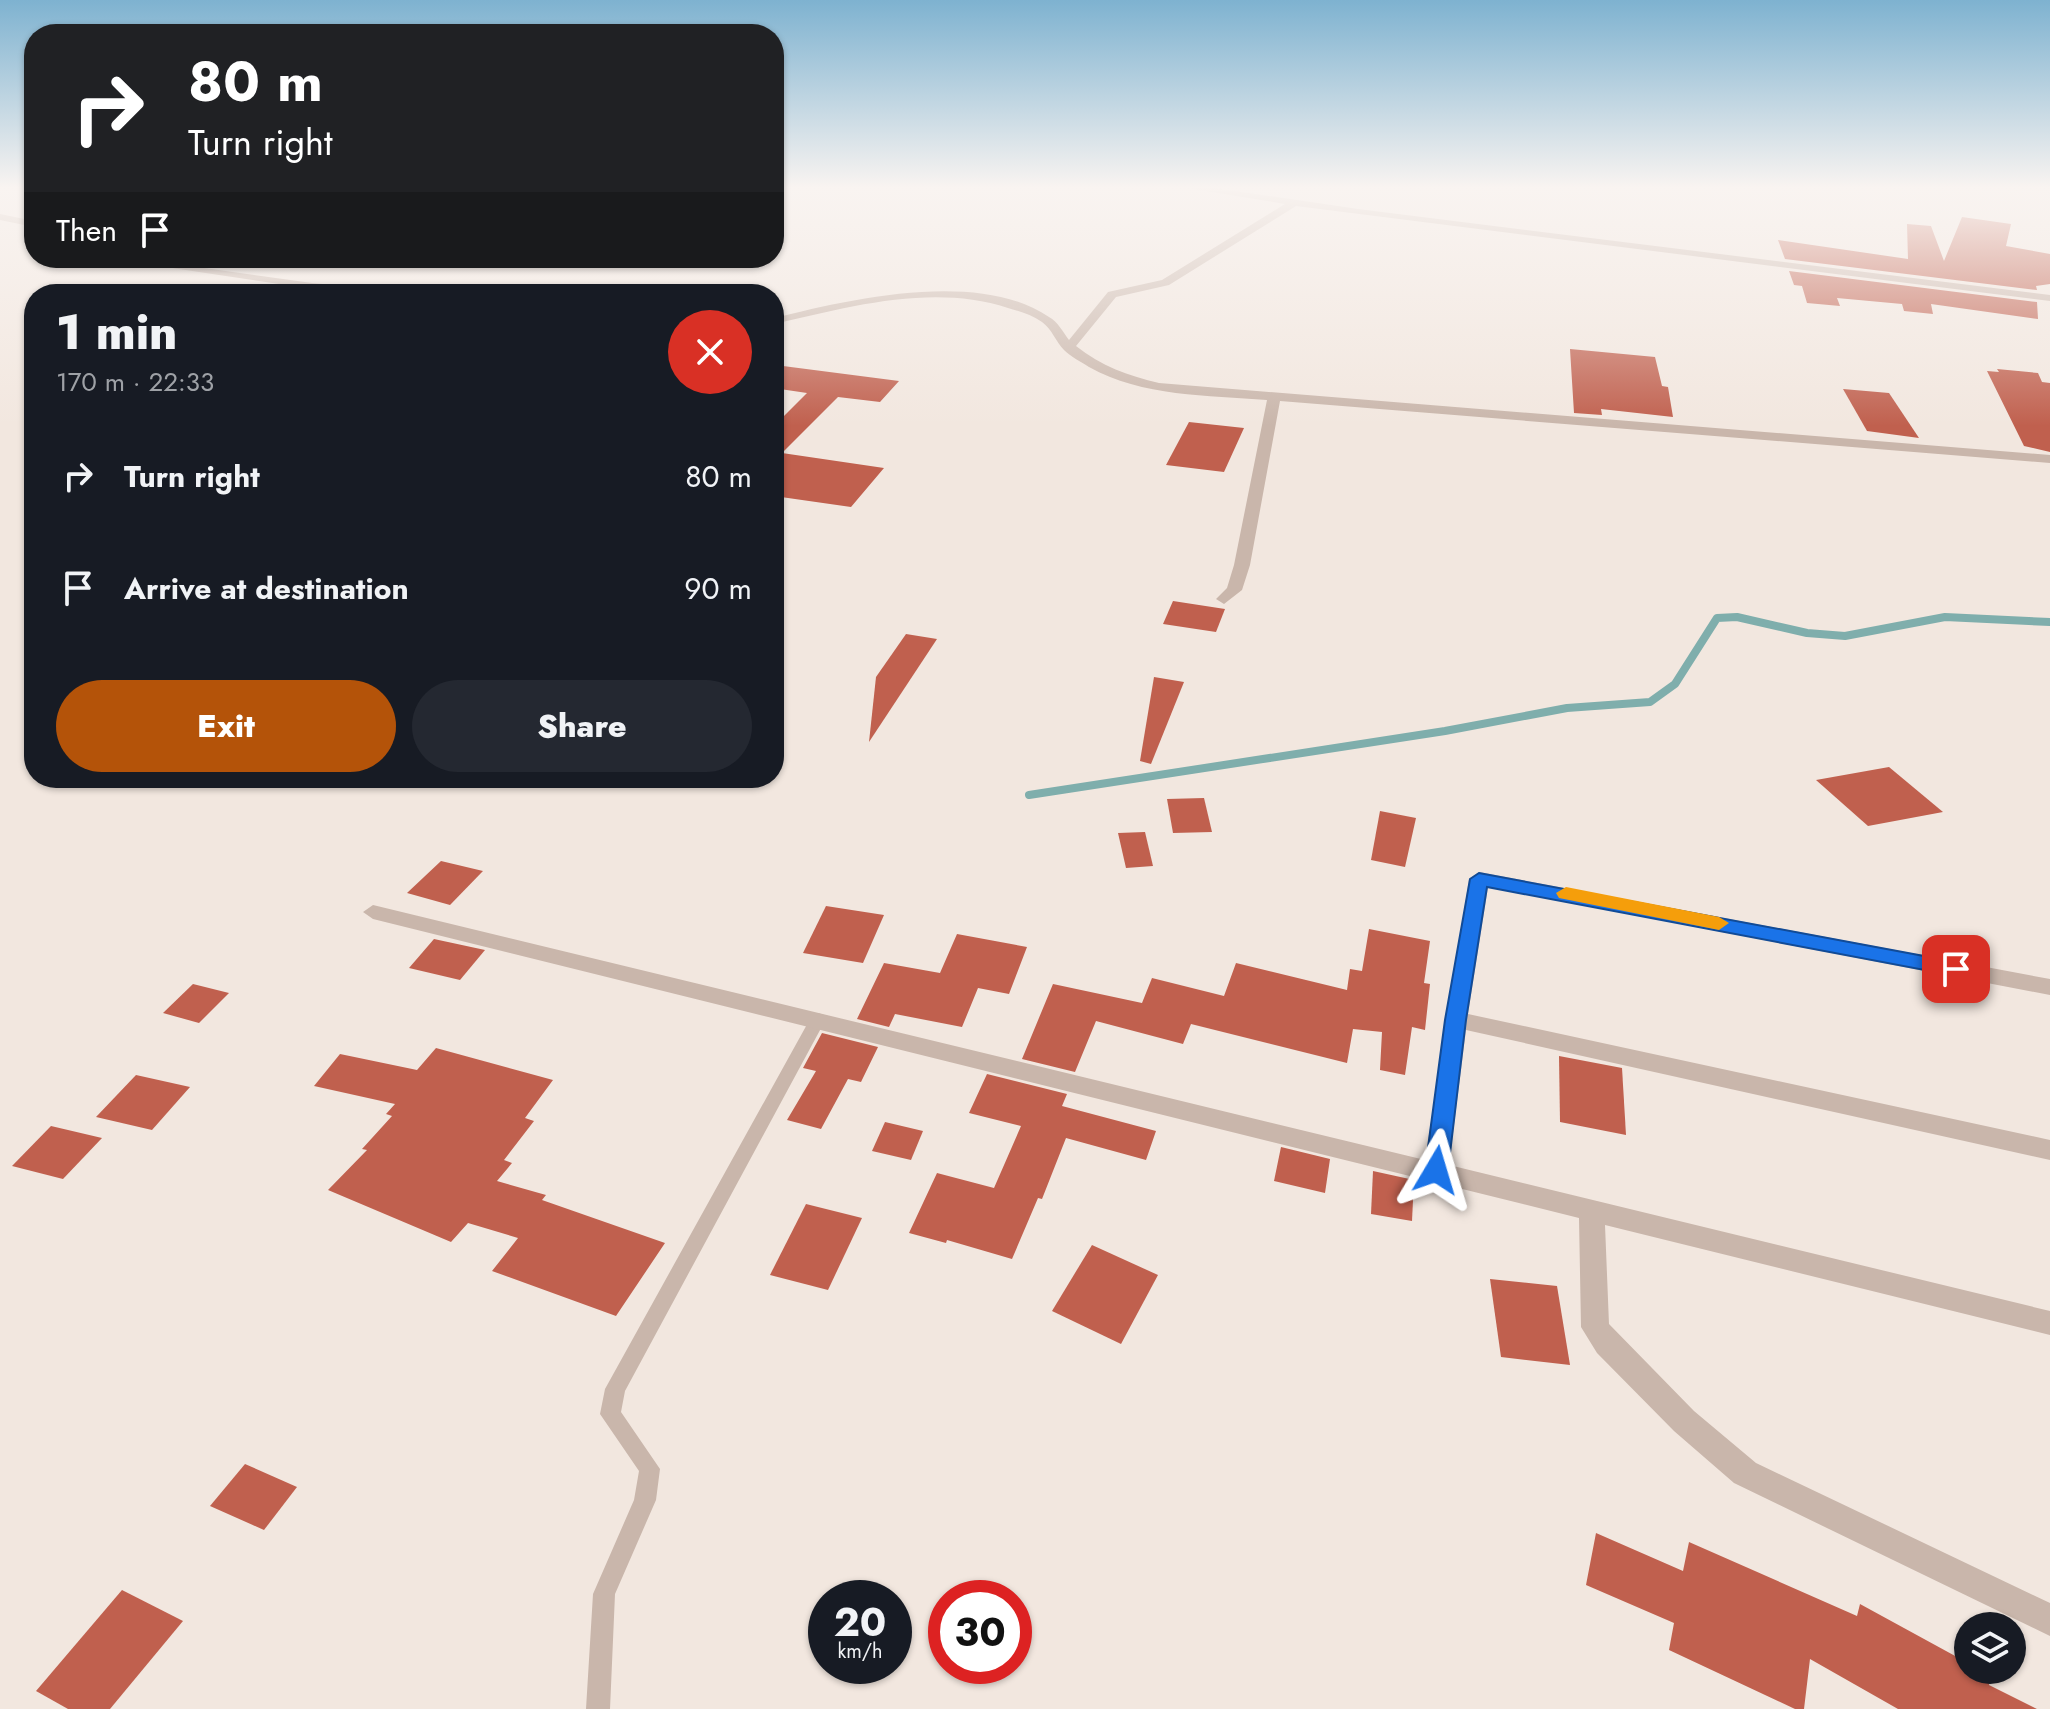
<!DOCTYPE html>
<meta charset="utf-8">
<style>
:root{--surface:#171b24;--page:#242831;--text:#f1f3f6;--muted:#9ea1a6;--accent:#b45309}
body{margin:0;font-family:Jost,sans-serif;background:var(--page);color:var(--text);height:100vh;display:flex;flex-direction:column;font-size:30px;white-space:nowrap}
*{box-sizing:border-box;margin:0}
p{font-size:26px;color:var(--muted)}
.icon{flex:none;width:44px;height:44px;fill:none;stroke:currentColor;stroke-width:2;stroke-linecap:round;stroke-linejoin:round}
.map{position:relative;flex:1;overflow:hidden}
.sheet{position:absolute;left:24px;top:284px;width:760px;height:504px;display:flex;flex-direction:column;background:var(--surface);border-radius:32px;box-shadow:0 2px 6px #0004}
.sheet>*{flex:none}
.top-card{position:absolute;left:24px;top:24px;width:760px;height:244px;border-radius:32px;box-shadow:0 2px 6px #0004;background:#202124;color:#fff;overflow:hidden}
.buttons{position:absolute;left:1954px;top:1612px;display:grid;gap:16px}
.buttons a{display:grid;place-items:center;width:72px;height:72px;border-radius:50%;background:var(--surface);box-shadow:0 2px 6px #0004;font-size:40px}
.speed{position:absolute;left:808px;top:1580px;display:flex;gap:16px;font-size:40px;font-weight:700;text-align:center}
.speed>*{display:grid;place-content:center;width:104px;height:104px;border-radius:50%;background:var(--surface);box-shadow:0 2px 6px #0004;line-height:1}
.speed small{font-size:20px;font-weight:400}
.speed .limit{border:12px solid #d22;background:#fff;color:#111}
.pin{position:absolute;display:grid;place-items:center;width:68px;height:68px;color:#fff;margin:-34px;border-radius:16px;box-shadow:0 4px 12px #0006}
.me{position:absolute;width:88px;margin:-44px;rotate:7deg;stroke-linejoin:round;filter:drop-shadow(0 0 6px #0008)}
.turn{display:flex;align-items:center;gap:28px;height:168px;padding:0 32px;font-size:36px}
.turn .icon{width:104px;height:104px;stroke-width:2.5}
.turn b{display:block;font-size:56px;line-height:68px}
.then{display:flex;align-items:center;height:76px;padding:0 32px;background:#0003;gap:16px;font-size:30px}
.round{display:grid;place-items:center;flex:none;width:84px;height:84px;border-radius:42px;background:var(--page)}
.head{display:flex;align-items:center;justify-content:space-between;height:136px;padding:0 32px}
h1{font-size:48px;font-weight:800;line-height:60px}
.action{display:flex;gap:16px;margin-top:auto;padding:16px 32px}
.action a{flex:1;height:92px;border-radius:48px;background:var(--accent);color:#fff;font-size:32px;font-weight:800;line-height:92px;text-align:center}
.action a+a{background:var(--page);color:var(--text)}
ul{padding:0;list-style:none}
li{display:flex;align-items:center;gap:24px;height:112px;padding:0 32px}
li div{flex:1}
li b{display:block;font-size:30px}
li em{font-style:normal}
.map>svg:first-child{display:block}
</style>
<div class="map">
<svg width="2050" height="1709" viewBox="0 0 2050 1709">
<rect width="100%" height="100%" fill="#f2e7df"/>
<g fill="none" stroke-linecap="round" stroke-linejoin="round">
<!-- stream -->
<path stroke="#7faeac" stroke-width="8" d="M1029,795L1445,731L1567,708L1650,702L1675,684L1717,618L1737,617L1807,633L1845,636L1945,617L2050,622"/>
</g>
<!-- building -->
<g fill="#c0604e">
<path d="M1962,217L2011,224L2006,246L2050,254V284L2036,286L2037,290L1785,259L1778,240L1908,259L1907,224L1931,226L1944,261Z"/>
<path d="M1789,271L2037,302L2038,319L1931,304L1933,314L1904,311L1902,304L1837,298L1840,306L1807,303L1802,286L1794,285Z"/>
<path d="M1570,349L1655,357L1662,386L1668,387L1673,417L1601,409L1602,415L1574,413Z"/>
<path d="M783,366L899,381L880,402L838,397L782,453L884,468L851,507L774,496V426L807,393L780,389Z"/>
<path d="M1997,369L2038,373L2042,382L2050,383V452L2024,446L1987,371L1999,372Z"/>
<path d="M1843,389L1889,393L1919,438L1867,431Z"/>
<path d="M1189,422L1244,428L1224,472L1166,465Z"/>
<path d="M1173,601L1225,609L1216,632L1163,624Z"/>
<path d="M906,634L937,639L869,742L876,677Z"/>
<path d="M1154,677L1184,682L1151,764L1140,761Z"/>
<path d="M1889,767L1943,812L1868,826L1816,780Z"/>
<path d="M1204,798L1212,832L1173,833L1167,799Z"/>
<path d="M1380,811L1416,818L1405,867L1371,860Z"/>
<path d="M1145,832L1153,866L1126,868L1118,833Z"/>
<path d="M441,861L483,871L450,905L407,893Z"/>
<path d="M826,906L884,915L863,963L803,953Z"/>
<path d="M1369,929L1430,941L1424,983L1430,984L1425,1030L1412,1027L1405,1075L1380,1070L1382,1032L1353,1029L1347,1063L1191,1024L1183,1044L1096,1021L1075,1072L1022,1059L1053,984L1142,1003L1152,978L1224,996L1236,963L1347,990L1350,969L1362,971Z"/>
<path d="M957,934L1027,947L1009,994L978,988L962,1027L895,1014L889,1027L857,1019L884,963L940,973Z"/>
<path d="M434,939L485,950L460,980L409,968Z"/>
<path d="M193,984L229,993L199,1023L163,1013Z"/>
<path d="M822,1033L878,1047L861,1082L848,1079L821,1129L787,1120L816,1071L803,1068Z"/>
<path d="M436,1048L553,1080L525,1118L534,1121L504,1160L512,1163L497,1181L546,1195L542,1200L665,1243L616,1316L492,1271L518,1238L468,1223L451,1242L328,1190L367,1150L362,1149L392,1116L386,1114L395,1104L314,1086L340,1054L417,1070Z"/>
<path d="M1559,1056L1622,1068L1626,1135L1560,1122Z"/>
<path d="M987,1074L1067,1094L1062,1106L1156,1131L1146,1160L1066,1138L1042,1199L1038,1198L1012,1259L947,1240L946,1243L909,1233L937,1173L994,1188L1021,1126L969,1113Z"/>
<path d="M136,1075L190,1087L152,1130L96,1117Z"/>
<path d="M885,1122L923,1131L911,1160L872,1151Z"/>
<path d="M51,1126L102,1138L63,1179L12,1166Z"/>
<path d="M1281,1147L1330,1159L1325,1193L1274,1181Z"/>
<path d="M1373,1171L1414,1180L1412,1221L1371,1214Z"/>
<path d="M806,1204L862,1218L828,1290L770,1275Z"/>
<path d="M1092,1245L1158,1275L1121,1344L1052,1311Z"/>
<path d="M1490,1279L1557,1286L1570,1365L1501,1357Z"/>
<path d="M245,1464L297,1487L264,1530L210,1506Z"/>
<path d="M1596,1533L1683,1571L1689,1542L1857,1616L1860,1604L1968,1663V1670H1991L1989,1685L2037,1709H1898L1810,1659L1804,1709H1795L1669,1650L1674,1623L1586,1585Z"/>
<path d="M122,1590L183,1621L110,1709H68L36,1691Z"/>
</g>
<g fill="none" stroke-linecap="round" stroke-linejoin="round">
<!-- service -->
<path fill="#c9b6ab" fill-rule="evenodd" d="M818,1013L824,1015L826,1019L625,1391L621,1412L660,1469L656,1500L615,1594L610,1709H586L593,1594L634,1500L639,1471L600,1414L605,1389L810,1019L812,1015Z"/>
<!-- minor -->
<g fill="#c9b6ab" fill-rule="evenodd">
<path d="M1175,186H1201L1358,209L2050,295V301L1296,206L1169,285L1116,297L1076,346C1101,366 1129,376 1159,383L2050,455V463L1280,401L1250,565L1242,590L1224,604L1216,599L1227,588L1234,565L1267,400C1208,395 1142,397 1089,367C1081,362 1070,356 1064,350C1056,342 1052,329 1042,322C1032,315 1019,311 1008,308C933,283 848,307 774,324V318C850,299 979,269 1049,317C1058,322 1063,332 1069,340L1108,292L1162,280L1285,204Z"/>
<path d="M0,214L34,221V227L0,220Z"/>
<path d="M105,258H133L312,283L398,291L404,294L312,289Z"/>
<path d="M1479,872L2050,979V995L1488,887L1468,1014L2050,1140V1160L1466,1030L1449,1165L2050,1311V1335L1605,1225L1609,1324L1694,1411L1756,1463L2050,1603V1636L1734,1483L1674,1431L1597,1353L1581,1327L1579,1218L373,919L363,912L373,905L1425,1160L1469,879Z"/>
</g>
</g>
<!-- sky -->
<linearGradient id="sky" x2="0" y2="1"><stop stop-color="#7eb2d0"/><stop offset="0.44" stop-color="#f9f4f1"/><stop offset="1" stop-color="#f9f4f1" stop-opacity="0"/></linearGradient>
<rect width="2050" height="426" fill="url(#sky)"/>
<!-- route -->
<path fill="#1a73e8" stroke="#114b97" stroke-width="2" d="M1479,873L1956,962L1966,969L1956,976L1487,887L1466,1020L1448,1170L1444,1176H1428L1425,1170L1445,1020L1470,879Z"/>
<!-- slow -->
<path fill="#f59e0b" d="M1566,887L1719,917L1729,923L1719,930L1559,898L1556,893Z"/>
</svg>
<div class="buttons">
<a><svg class="icon" aria-label="layers" viewBox="0 0 24 24"><path d="M12 4l9 5-9 5-9-5zM3 14l9 5 9-5"/></svg></a>
</div>
<div class="speed"><div>20<small>km/h</small></div><div class="limit">30</div></div>
<div class="pin" style="left:1956px;top:969px;background:#d93025"><svg class="icon" aria-label="arrive" viewBox="0 0 24 24"><path d="M6 21V4h12l-3 4 3 4H6"/></svg></div>
<svg class="me" style="left:1436px;top:1170px" viewBox="-20 -20 40 40"><path d="M0-17L14 15 0 8-14 15z" fill="#1a73e8" stroke="#fff" stroke-width="4"/></svg>
<div class="top-card">
<div class="turn"><svg class="icon" aria-label="right" viewBox="0 0 24 24"><path d="M7 20v-9h11M14 6l5 5-5 5"/></svg><div><b>80 m</b>Turn right</div></div>
<div class="then">Then<svg class="icon" aria-label="arrive" viewBox="0 0 24 24"><path d="M6 21V4h12l-3 4 3 4H6"/></svg></div>
</div>
<section class="sheet">
<div class="head"><div><h1>1 min</h1><p>170 m · 22:33</p></div><a class="round" style="background:#d93025;color:#fff"><svg class="icon" aria-label="close" viewBox="0 0 24 24"><path d="M6 6l12 12M18 6L6 18"/></svg></a></div>
<ul>
<li><svg class="icon" aria-label="right" viewBox="0 0 24 24"><path d="M7 20v-9h11M14 6l5 5-5 5"/></svg><div><b>Turn right</b></div><em>80 m</em></li>
<li><svg class="icon" aria-label="arrive" viewBox="0 0 24 24"><path d="M6 21V4h12l-3 4 3 4H6"/></svg><div><b>Arrive at destination</b></div><em>90 m</em></li>
</ul>
<div class="action"><a>Exit</a><a>Share</a></div>
</section>
</div>
